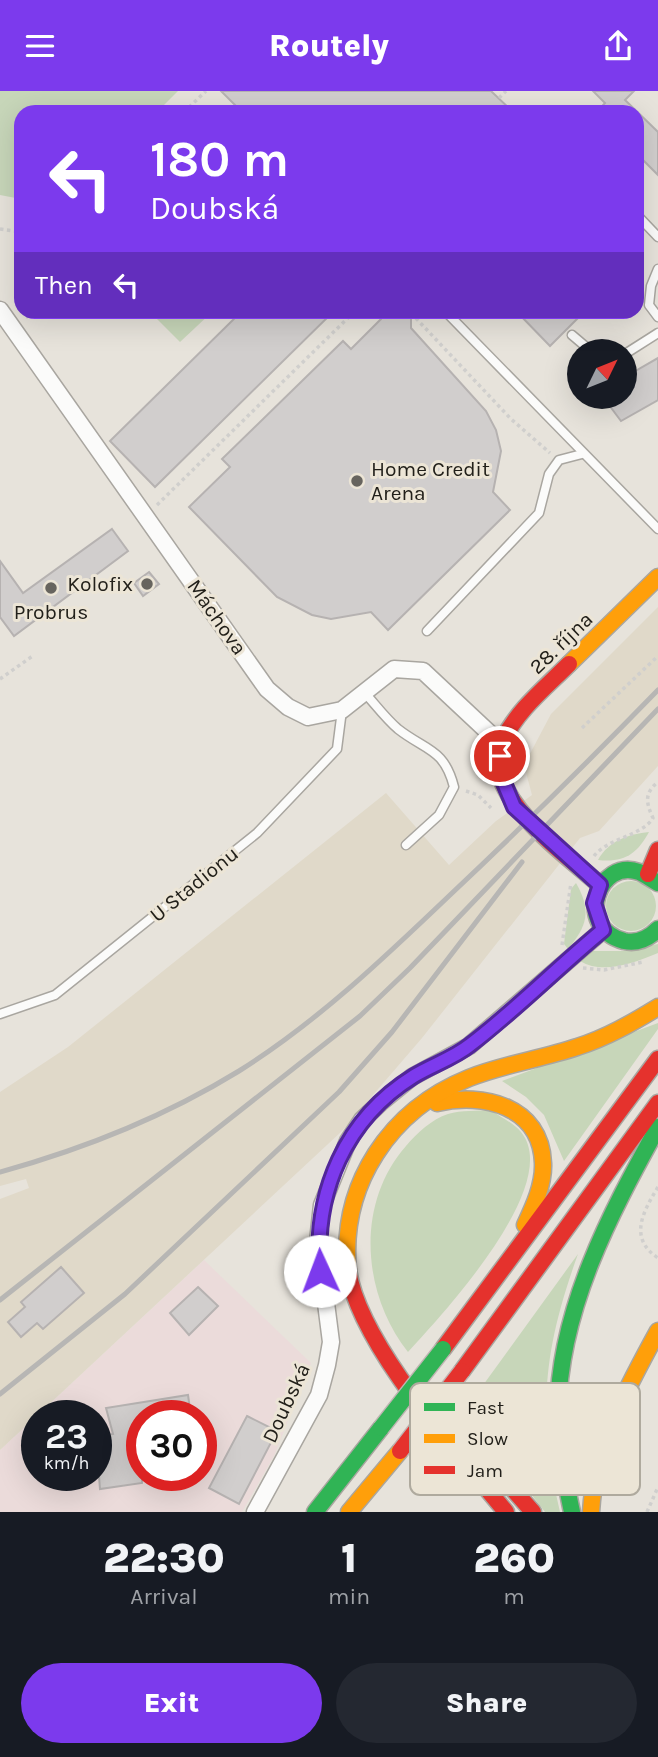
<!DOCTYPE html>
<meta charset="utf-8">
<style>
:root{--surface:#171b24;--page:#242831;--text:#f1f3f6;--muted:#9ea1a6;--accent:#7c3aed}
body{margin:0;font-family:Karla,sans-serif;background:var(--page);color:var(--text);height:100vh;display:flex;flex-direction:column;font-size:26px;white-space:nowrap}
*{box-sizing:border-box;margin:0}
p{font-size:23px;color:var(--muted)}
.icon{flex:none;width:38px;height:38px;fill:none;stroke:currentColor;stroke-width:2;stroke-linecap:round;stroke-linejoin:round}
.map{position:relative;height:1421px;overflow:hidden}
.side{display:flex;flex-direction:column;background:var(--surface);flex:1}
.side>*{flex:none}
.top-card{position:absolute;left:14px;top:14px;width:630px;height:214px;border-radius:21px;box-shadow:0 7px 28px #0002;background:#7c3aed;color:#fff;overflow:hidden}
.needle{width:46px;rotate:47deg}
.fabs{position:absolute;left:567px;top:248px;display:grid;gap:14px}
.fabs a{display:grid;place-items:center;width:70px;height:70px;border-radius:50%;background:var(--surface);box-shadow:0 7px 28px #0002;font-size:35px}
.speed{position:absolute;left:21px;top:1309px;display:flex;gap:14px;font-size:35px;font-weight:700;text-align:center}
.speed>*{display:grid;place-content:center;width:91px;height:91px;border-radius:50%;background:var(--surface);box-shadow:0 7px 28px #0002;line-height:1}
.speed small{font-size:18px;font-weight:400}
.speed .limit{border:10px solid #d22;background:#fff;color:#111}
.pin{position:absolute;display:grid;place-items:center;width:60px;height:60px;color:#fff;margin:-30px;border:4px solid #fff;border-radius:50%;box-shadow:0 2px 7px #0007}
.me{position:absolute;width:77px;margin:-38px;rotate:358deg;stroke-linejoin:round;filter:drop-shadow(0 0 5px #0008)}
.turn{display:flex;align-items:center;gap:24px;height:147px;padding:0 21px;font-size:32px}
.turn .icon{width:91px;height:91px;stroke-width:2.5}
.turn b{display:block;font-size:49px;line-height:60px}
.then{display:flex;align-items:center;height:66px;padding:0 21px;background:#0003;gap:14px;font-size:26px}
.eta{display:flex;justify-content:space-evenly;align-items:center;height:119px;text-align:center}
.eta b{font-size:42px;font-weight:800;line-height:49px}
.primary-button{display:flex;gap:14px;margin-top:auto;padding:14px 21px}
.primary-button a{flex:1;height:80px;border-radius:42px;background:var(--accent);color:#fff;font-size:28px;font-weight:800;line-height:80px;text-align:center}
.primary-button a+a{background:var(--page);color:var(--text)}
header{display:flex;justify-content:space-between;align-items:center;height:91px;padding:0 21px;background:var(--accent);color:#fff;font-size:32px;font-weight:800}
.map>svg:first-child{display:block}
</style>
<header><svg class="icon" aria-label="menu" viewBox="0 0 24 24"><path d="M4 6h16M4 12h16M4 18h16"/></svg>Routely<svg class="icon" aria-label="share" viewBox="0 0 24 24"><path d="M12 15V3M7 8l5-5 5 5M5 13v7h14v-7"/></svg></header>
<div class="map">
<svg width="658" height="1421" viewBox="0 0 658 1421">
<rect width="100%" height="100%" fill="#e7e3db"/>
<!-- industrial -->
<path fill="#ebdbda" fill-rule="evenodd" d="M204,1169L311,1272L274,1365L242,1421H0V1359ZM37,1325H96V1384H37ZM142,1325H201V1384H142Z"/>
<!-- built -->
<path fill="#e0d9c9" d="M658,516V675L599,740L580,747L422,947L342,1040L0,1359V1108L29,1097L26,1088L0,1095V1001L68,956L386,702L449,774L496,730L532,704L524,674L551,623Z"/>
<!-- green -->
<g fill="#c7d6b9">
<path d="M0,0H178L157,21H21V108L0,104Z"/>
<path d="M150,221H212L180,251Z"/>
<path d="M649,741C637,763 624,772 598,769C608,750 629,743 649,741Z"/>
<circle cx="631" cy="815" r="25"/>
<path d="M576,792C592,820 587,835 568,858L564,853L571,798Z"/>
<path d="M658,853V862C634,872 603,884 580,870L592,860H623Z"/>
<path d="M658,932V938L564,1070L544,1024L526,1006L502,990Z"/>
<path d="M491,1019C500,1026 514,1032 521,1041C564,1093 442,1224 408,1261C362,1203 355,1113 406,1055C417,1042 432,1028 448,1023C461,1019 478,1020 491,1019Z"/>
<path d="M578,1163C543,1260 537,1321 560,1421H545L465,1319Z"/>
</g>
<!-- building -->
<g fill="#d1cecd" stroke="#b6b2b1" stroke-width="2">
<path d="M221,0H491L513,21H242Z"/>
<path d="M593,0H634L625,9L658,41V84L637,63V21H597L605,12Z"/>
<path d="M242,220H334L155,396L110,350Z"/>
<path d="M381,220H411V237L486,320L496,339L501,360L493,401L510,419L388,539L371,521L331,528L312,524L277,506L189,416L230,376L222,368L343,250L351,258L381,228Z"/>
<path d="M516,220H585L550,255Z"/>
<path d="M658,267V309L621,330L603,306H625V286Z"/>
<path d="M112,438L128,460L14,545L0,526V470L23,502Z"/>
<path d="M149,481L159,493L143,505L134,492Z"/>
<path d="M61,1176L84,1202L43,1238L37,1232L21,1246L8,1231L25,1216L21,1211Z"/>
<path d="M198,1196L218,1215L189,1244L170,1222Z"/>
<path d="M188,1304L191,1325H142V1392L100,1398L96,1346L113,1343L106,1317Z"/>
<path d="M247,1325L277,1340L239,1413L209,1397Z"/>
</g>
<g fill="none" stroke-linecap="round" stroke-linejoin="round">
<!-- lane casing -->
<g stroke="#a9a6a0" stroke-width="11">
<g id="lane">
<path d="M637,124L658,146"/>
<path d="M658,178L651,195L649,214L658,226"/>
<path d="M445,220L658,438"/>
<path d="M572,244L592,261"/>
<path d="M625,263L658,242"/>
<path d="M427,540L539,422L549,383L559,369L582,363"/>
<path d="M364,601C375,613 386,628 398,638C426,660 444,657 454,696L439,724L406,754"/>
<path d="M0,923L55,904L257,742L337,658L342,619"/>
</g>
</g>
<!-- street casing -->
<g stroke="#a9a6a0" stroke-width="19">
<g id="street">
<path d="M0,219L267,598L288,616L308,626L342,619L394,578L423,580L501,653"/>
<path d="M255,1421L319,1304L327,1274L331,1251L318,1150L322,1114L348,1050L362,1029L380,1012L412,986L469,955L603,839"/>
</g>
</g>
<!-- fast casing -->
<g stroke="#a9a6a0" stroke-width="19">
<g id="fast">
<path d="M658,792C652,789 646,784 639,781C599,766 573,836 624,850C637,853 649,847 658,838"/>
<path d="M315,1421L381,1337"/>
<path d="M572,1421C565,1388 558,1355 558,1321C559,1219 610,1123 658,1036"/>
</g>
</g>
<!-- slow casing -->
<g stroke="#a9a6a0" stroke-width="19">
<g id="slow">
<path d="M569,573L658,486"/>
<path d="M437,1012C483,1001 541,1015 543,1072C544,1093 534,1115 525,1134"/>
<path d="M348,1179C340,1093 390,1019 469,987C504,973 542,968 577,956C606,947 632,932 658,916"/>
<path d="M349,1421L400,1360"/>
<path d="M591,1421C595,1353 626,1299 658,1240"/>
</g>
</g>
<!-- jam casing -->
<g stroke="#a9a6a0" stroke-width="19">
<g id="jam">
<path d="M569,573C545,597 517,619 502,651C478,703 567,764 600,794"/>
<path d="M648,783L658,759"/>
<path d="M348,1179C359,1253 458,1362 506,1421"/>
<path d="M443,1258L658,968"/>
<path d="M462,1280L658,1012"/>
<path d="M479,1360L533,1421"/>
</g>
</g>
<!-- path -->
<g stroke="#d0cfcd" stroke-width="3.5" stroke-dasharray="3.5 3.5" stroke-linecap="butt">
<path d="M499,7L506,0"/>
<path d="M184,21L206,0"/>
<path d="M0,138L21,141"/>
<path d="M411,222L511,328L550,362"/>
<path d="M26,226L47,220"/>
<path d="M157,414L355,220"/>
<path d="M0,588L34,564"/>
<path d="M582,637L658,565"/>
<path d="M466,700L478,704L491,717"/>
<path d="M594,765C608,747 642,745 653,727C646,712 644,702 658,691"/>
<path d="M562,854L571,792"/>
<path d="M583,877L604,879L643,871"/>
<path d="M658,1096C643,1121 628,1147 658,1167"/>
<path d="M647,1421L658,1396"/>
</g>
<!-- lane -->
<use href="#lane" stroke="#fbfbfa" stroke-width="8"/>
<!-- street -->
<use href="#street" stroke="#fbfbfa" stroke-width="16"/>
<!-- fast -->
<use href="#fast" stroke="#30b455" stroke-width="16"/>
<!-- slow -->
<use href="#slow" stroke="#ff9f0a" stroke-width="16"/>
<!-- jam -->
<use href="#jam" stroke="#e5322d" stroke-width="16"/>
<!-- rail -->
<g stroke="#b7b6b4" stroke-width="5">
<path d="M0,1081C84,1058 164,1026 239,980C317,931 383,868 450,804C521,737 590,669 658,599"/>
<path d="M0,1209L360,925L410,877L658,618"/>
<path d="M0,1303L125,1203L339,1001L392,941L522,771"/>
</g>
<!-- fast-bridge casing -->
<g stroke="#bfb4b2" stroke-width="19" stroke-linecap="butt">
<path id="fast-bridge" d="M381,1337L443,1258"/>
</g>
<!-- jam-bridge casing -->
<g stroke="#bfb4b2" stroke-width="19" stroke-linecap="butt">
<path id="jam-bridge" d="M400,1360L462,1280"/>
</g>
<!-- fast-bridge -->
<use href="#fast-bridge" stroke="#30b455" stroke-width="16"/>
<!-- jam-bridge -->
<use href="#jam-bridge" stroke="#e5322d" stroke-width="16"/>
</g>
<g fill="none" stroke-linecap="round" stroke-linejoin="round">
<!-- route casing -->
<g stroke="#51269a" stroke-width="18">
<path id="route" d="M320,1180C314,1101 345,1028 414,985C432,974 454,967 470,954C516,919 558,876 603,839L594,812L600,794L514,716L499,680L500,665"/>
</g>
<!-- route -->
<use href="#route" stroke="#7c3aed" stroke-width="12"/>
</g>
<!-- markers -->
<g fill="#67645e" stroke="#ece5d6" stroke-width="2.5">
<circle cx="357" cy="390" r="7"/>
<circle cx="147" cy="493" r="7"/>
<circle cx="51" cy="497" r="7"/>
</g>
<g text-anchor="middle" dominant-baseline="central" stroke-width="6" stroke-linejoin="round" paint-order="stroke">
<!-- poi labels -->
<g font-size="21" fill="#22201a" stroke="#ece5d6" text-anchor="start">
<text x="371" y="378">Home Credit<tspan x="371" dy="24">Arena</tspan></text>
<text x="133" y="493" text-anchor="end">Kolofix</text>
<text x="51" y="521" text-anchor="middle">Probrus</text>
</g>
<!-- street labels -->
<g font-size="21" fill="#22201a" stroke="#ece5d6">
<text transform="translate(217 526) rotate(55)">Máchova</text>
<text transform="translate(561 552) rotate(-44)">28. října</text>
<text transform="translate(194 793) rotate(-39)">U Stadionu</text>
<text transform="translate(286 1312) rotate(-65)">Doubská</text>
</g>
</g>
<!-- legend -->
<rect x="410" y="1292" width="230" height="112" rx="10" fill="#ece5d6" stroke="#afaa9e" stroke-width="2"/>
<rect x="424" y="1312" width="31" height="8" fill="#30b455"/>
<rect x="424" y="1343" width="31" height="9" fill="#ff9f0a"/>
<rect x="424" y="1375" width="31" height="8" fill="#e5322d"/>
<g font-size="19" fill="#22201a">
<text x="467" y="1323">Fast</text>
<text x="467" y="1354">Slow</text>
<text x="467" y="1386">Jam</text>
</g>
</svg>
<div class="fabs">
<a><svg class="needle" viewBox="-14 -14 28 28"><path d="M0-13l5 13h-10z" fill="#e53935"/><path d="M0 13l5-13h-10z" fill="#9ea1a6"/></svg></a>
</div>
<div class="speed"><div>23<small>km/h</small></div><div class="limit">30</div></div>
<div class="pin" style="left:500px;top:665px;background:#d93025"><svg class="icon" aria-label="arrive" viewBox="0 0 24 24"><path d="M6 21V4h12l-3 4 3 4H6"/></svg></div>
<svg class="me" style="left:320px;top:1180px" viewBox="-20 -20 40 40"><circle r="19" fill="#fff"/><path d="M0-13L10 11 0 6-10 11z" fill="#7c3aed"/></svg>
<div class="top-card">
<div class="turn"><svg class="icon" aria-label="left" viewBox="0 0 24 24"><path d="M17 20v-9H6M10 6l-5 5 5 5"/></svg><div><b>180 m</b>Doubská</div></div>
<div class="then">Then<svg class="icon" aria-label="left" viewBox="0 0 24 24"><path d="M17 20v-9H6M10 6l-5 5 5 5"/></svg></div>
</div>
</div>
<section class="side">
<div class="eta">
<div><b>22:30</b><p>Arrival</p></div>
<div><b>1</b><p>min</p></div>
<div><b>260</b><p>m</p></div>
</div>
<div class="primary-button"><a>Exit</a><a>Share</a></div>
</section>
